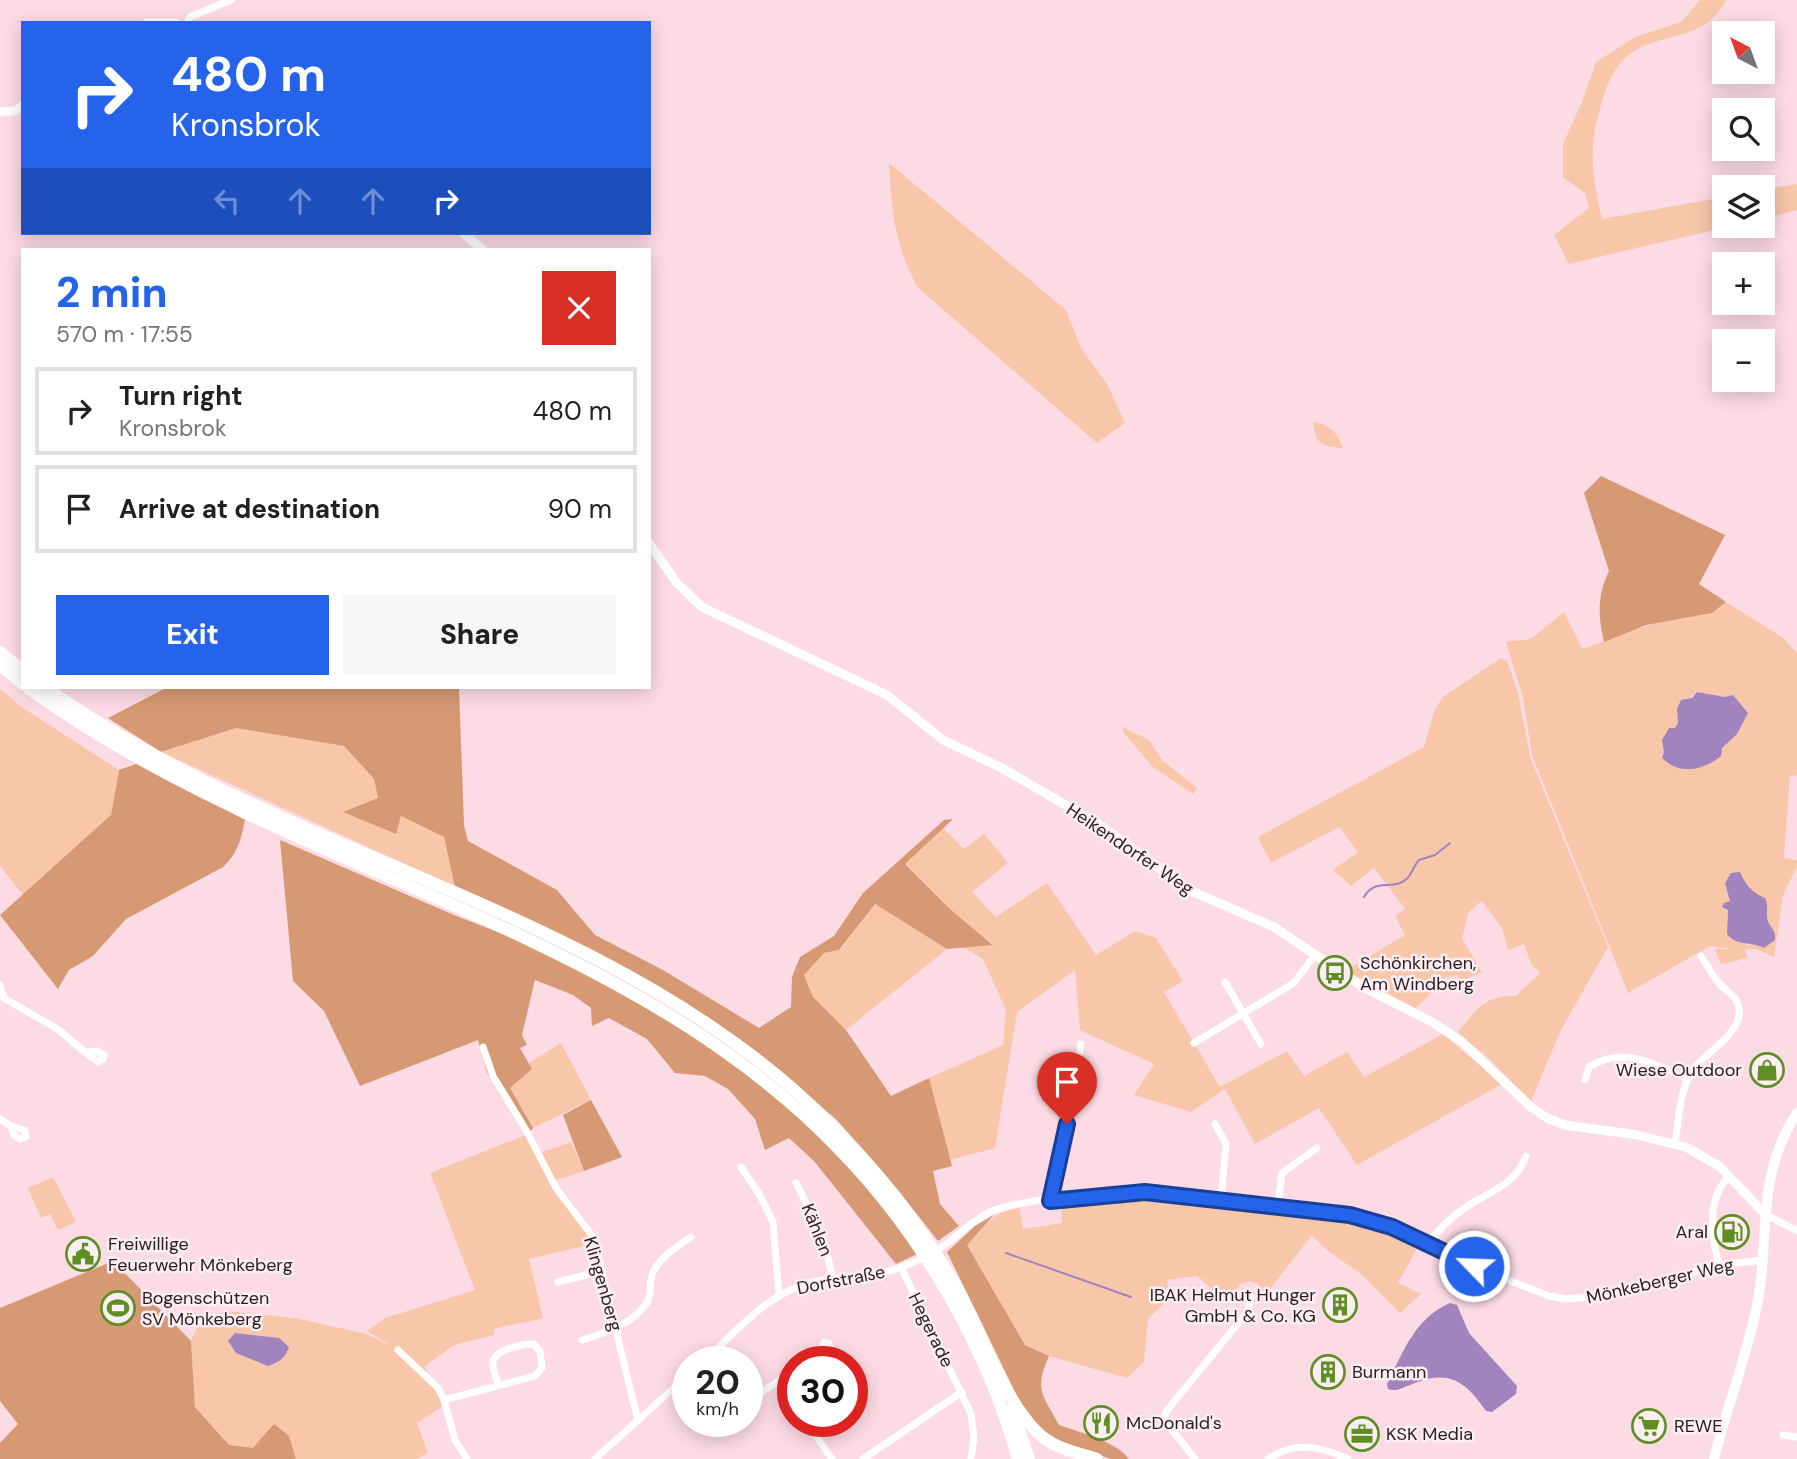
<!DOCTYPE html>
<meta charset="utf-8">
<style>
:root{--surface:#fff;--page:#f6f6f6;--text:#202124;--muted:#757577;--line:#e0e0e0;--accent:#2563eb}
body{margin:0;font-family:"DM Sans",sans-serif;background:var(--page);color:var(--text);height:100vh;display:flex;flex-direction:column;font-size:26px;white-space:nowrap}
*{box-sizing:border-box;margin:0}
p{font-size:23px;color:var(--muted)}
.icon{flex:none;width:38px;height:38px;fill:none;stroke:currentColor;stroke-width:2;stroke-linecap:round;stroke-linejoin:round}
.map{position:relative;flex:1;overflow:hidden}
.panel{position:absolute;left:21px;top:248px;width:630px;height:441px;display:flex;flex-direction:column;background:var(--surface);border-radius:0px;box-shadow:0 4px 18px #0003}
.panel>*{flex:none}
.guide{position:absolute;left:21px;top:21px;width:630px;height:214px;border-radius:0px;box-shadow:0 4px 18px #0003;background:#2563eb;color:#fff;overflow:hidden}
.needle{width:46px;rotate:319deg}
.tools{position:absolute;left:1712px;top:21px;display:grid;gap:14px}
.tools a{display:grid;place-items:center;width:63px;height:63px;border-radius:0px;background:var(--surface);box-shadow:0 4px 18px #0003;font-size:35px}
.speed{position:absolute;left:672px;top:1346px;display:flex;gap:14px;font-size:35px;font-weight:700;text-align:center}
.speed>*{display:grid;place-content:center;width:91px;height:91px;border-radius:50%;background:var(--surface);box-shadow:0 4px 18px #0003;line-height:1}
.speed small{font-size:18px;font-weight:400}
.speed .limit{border:10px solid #d22;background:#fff;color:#111}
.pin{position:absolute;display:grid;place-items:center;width:60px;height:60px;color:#fff;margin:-72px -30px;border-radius:50% 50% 50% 0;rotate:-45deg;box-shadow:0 0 7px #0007}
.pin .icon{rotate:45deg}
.me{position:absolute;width:77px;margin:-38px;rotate:294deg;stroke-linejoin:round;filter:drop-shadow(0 0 5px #0008)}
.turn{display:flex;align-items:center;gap:24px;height:147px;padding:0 35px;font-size:32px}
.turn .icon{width:91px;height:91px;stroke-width:2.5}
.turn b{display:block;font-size:49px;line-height:60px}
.lanes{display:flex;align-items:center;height:66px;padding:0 35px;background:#0003;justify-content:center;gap:35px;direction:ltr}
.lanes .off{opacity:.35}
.round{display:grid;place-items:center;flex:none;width:74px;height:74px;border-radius:0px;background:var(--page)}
.summary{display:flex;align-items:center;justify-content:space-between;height:119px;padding:0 35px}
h1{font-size:42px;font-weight:800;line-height:52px;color:var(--accent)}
.cta{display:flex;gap:14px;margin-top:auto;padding:14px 35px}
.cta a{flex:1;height:80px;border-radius:0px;background:var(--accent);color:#fff;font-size:28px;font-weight:800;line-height:80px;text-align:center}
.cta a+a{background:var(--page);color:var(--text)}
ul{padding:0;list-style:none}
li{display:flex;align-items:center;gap:21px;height:88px;margin:0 14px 10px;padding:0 21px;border:4px solid var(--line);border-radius:0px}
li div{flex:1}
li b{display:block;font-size:26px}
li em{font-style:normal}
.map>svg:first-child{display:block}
</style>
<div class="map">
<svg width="1797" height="1459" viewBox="0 0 1797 1459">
<rect width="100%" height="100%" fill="#fddbe4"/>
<!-- green -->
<g fill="#f8c6a9" fill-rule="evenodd">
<path d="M1700,0H1727C1701,42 1673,30 1636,50C1618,60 1609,79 1603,98C1588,145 1591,171 1602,219L1724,197V226H1731L1569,264L1554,235L1589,208L1585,193L1563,177V144L1582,102L1596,62L1635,37L1681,22Z"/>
<path d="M889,163L1066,310L1081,348L1107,384L1125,423L1097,443L917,287C894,241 892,213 889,163Z"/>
<path d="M1797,184V210L1762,219V190Z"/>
<path d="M1313,421C1329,424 1338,433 1343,448C1320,446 1316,445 1313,421Z"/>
<path d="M1726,602L1782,637L1797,653V776L1790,775L1784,858L1797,860V867L1783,895L1774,957L1756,949H1745L1747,958L1721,964L1715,949H1731L1710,946L1628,993L1532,755L1523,697L1506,642L1531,639L1564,612L1582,649C1605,642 1626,631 1649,625C1676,617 1703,619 1726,602ZM1697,692L1725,697L1733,695L1748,713C1725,757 1707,750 1662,758L1679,723L1677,709ZM1740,872L1772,928L1757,944L1746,945L1727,921L1730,902Z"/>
<path d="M1501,658L1507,661L1518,693L1530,757L1608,947L1561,1030L1531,1101L1485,1055L1457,1033C1477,1009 1483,996 1516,996L1540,973L1531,964L1524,944L1508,950L1502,928L1482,901L1468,913L1462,939L1482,972L1461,981L1457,975L1445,978L1443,983L1415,1008L1352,974V967L1405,935L1395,916L1405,909L1374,868L1351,886L1333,870L1358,852L1339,827L1271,863L1258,837L1424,747L1435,709L1443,697Z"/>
<path d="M0,689L20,706L119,770L111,815L24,896L0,866Z"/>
<path d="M1123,727L1149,740L1163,761L1197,788L1193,794L1154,768L1123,732Z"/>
<path d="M236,728L344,746L374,779L378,799L345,811L395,834L401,816L444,837L455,887L161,752Z"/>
<path d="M943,828L964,849L984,834L1008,863L972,892L996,917L1047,883L1096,955L1135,931L1156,938L1183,981L1164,992L1220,1087L1287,1051L1304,1076L1347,1052L1364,1077L1443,1034L1502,1084L1357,1165L1319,1108L1255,1144L1225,1089L1191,1112L1134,1095L1154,1064L1080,1030L1075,970L1017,1012L995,1148L950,1160L929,1078L1003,1045L1006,1010L983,959L963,947L993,944L950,909L905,863Z"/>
<path d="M875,904L947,949L846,1030L813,997L804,974L824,953L840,950Z"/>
<path d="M561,1043L591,1100L533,1128L510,1088L532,1069L529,1063Z"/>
<path d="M526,1135L593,1244L529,1259L543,1318C527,1323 510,1324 494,1329V1335L454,1345L424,1367L427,1371L423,1374L438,1388L445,1405L417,1423L428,1453L416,1459H296L289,1436L253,1449L229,1445L195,1407L191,1341L201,1319L227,1311L295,1318L366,1334L394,1347L367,1331L385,1318L475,1290L430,1173Z"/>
<path d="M571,1142L584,1171L554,1181L540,1153Z"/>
<path d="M53,1177L76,1222L58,1230L50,1214L41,1218L28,1188Z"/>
<path d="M1125,1196H1147L1332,1217L1389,1231L1417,1248L1398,1283L1421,1294L1400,1313L1362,1275L1327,1250L1312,1235L1263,1298L1258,1284L1249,1281L1240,1284L1228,1303L1197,1276L1167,1280L1170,1297L1148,1319L1144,1362L1127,1378L1049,1356L1025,1345L967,1245C984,1227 994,1211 1020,1208L1023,1229L1062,1223L1061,1203Z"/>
</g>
<!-- forest -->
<g fill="#d69973">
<path d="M1601,476L1725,535L1699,584L1726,602L1712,613L1646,625L1604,642C1598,616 1597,596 1609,571L1584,493Z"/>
<path d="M166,688H459L464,825L468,841L557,890L595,935L663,970L759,1028L791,1007L792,977L800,957L834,936L863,893L944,820L953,819L905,864L950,909L993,945L947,949L875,904L839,950L824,953L804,975L813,997L846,1030L891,1096L929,1078L952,1166L933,1171L940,1204L959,1226L938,1241L898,1190L836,1119L764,1059L674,998L455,887L444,837L401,816L396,834L343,812L378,798L374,779L344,746L236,728L161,752L108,718Z"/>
<path d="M139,763L245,820C241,840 238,853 223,867L126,919L93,956L69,970L58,989L0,915L111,815L119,770Z"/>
<path d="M280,840L454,915L544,950L665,1014L782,1099L876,1196L917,1254L896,1264L814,1161L789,1138L765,1150L755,1119L728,1089L705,1076L675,1073L647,1039L609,1018L592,1026L591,1008L573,995L535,980L522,1035L527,1045L520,1048L532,1069L510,1088L533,1128L526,1135L487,1072L478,1040L360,1086L324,1011L293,981Z"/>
<path d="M591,1100L622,1157L584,1171L563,1115Z"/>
<path d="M994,1215L967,1245L1025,1345L1049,1356C1034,1390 1042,1393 1059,1425C1079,1432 1117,1442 1129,1459H1111L1051,1439L1024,1410L947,1252L975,1226Z"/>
<path d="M113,1261L191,1341L195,1407L229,1445L253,1448L274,1424L289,1436L296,1459H0V1443L18,1424L0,1401V1308Z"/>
</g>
<!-- water -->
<g fill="#a184bd">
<path d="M1697,692L1725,697L1733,695L1748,713L1737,734L1722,748L1721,756C1703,771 1679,775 1662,758L1664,752L1662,740L1669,728H1675L1678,723L1677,709L1681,700L1692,698Z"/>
<path d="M1740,872C1746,885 1751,892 1765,898C1769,906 1766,909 1767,916C1767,926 1777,929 1775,940L1764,948C1752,941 1737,947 1727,934L1728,910L1722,907L1724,903L1730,901L1725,883L1731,873Z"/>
<path d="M1450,1303L1457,1305L1469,1333L1517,1386L1516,1394L1492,1412L1486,1411C1464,1379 1447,1369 1410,1385C1402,1388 1396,1392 1388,1389L1387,1384C1403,1352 1415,1318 1450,1303Z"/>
<path d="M235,1333L279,1338L289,1347C285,1359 279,1362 268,1366L236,1353L228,1341Z"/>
</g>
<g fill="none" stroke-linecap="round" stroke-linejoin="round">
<!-- stream -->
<g stroke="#a184bd" stroke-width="2">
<path d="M1364,897C1374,880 1386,888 1400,883C1411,879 1412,868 1419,860L1435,855L1450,843"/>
<path d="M1006,1253L1131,1297"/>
</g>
<!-- minor -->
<g stroke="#fff" stroke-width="7">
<path d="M187,23L190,17L231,0"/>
<path d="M1225,982L1261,1044"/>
<path d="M0,985L4,998"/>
<path d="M4,998L59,1030L85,1052L96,1051L104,1055L103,1059L98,1062L85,1052"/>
<path d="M1194,1043L1294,983L1315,955"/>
<path d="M483,1047L493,1076L526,1130L556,1188L590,1233L595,1243L638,1421"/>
<path d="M1585,1080L1589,1067C1622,1046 1656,1063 1687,1079"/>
<path d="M0,1119L11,1126L25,1130L26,1137L20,1139L14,1135L11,1126"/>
<path d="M1215,1124L1226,1144L1221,1200"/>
<path d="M1675,1143C1680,1117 1678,1089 1696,1066C1709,1051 1743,1031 1739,1008C1737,995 1726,992 1719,983C1712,975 1707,965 1701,956"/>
<path d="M741,1167L761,1197L773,1222L779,1295"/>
<path d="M796,1183C812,1215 828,1243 832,1279"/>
<path d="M1050,1201L1077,1078L1081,1044"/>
<path d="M1278,1206L1282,1173L1317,1148"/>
<path d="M1765,1214L1797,1231"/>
<path d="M1427,1246C1437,1230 1450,1218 1466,1207C1489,1192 1517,1184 1526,1156"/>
<path d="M1719,1265C1711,1237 1706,1197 1730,1176"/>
<path d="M901,1267L971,1414L974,1437L971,1459"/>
<path d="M558,1282L601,1271"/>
<path d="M582,1340C604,1333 635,1324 647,1302C652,1293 649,1284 652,1275C657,1259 678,1246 691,1237"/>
<path d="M718,1348L730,1362"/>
<path d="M398,1350L438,1388L444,1400L455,1440L467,1459"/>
<path d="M703,1362C736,1332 768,1292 813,1282C843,1275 873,1278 902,1267C919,1261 935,1252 949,1242C963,1231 976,1218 992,1211C1025,1198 1108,1193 1145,1192L1309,1209L1372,1220L1474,1267L1549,1296L1566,1299L1605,1296L1719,1265L1763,1260"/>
<path d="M809,1362L830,1348L829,1343L824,1342L820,1355"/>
<path d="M747,1381L759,1394L793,1371"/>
<path d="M444,1400L535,1376L542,1368L540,1351L534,1344C524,1344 496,1349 493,1361C492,1368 496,1377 498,1384"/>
<path d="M1783,1435L1797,1437"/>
<path d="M816,1436L832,1459"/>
<path d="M595,1459L688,1375"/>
<path d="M863,1459L962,1392"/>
<path d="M1195,1459L1165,1421V1413L1248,1311L1251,1297"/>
<path d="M1268,1459C1295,1441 1320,1446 1348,1459"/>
</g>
<!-- tertiary -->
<g stroke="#fff" stroke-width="9">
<path d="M147,23H176"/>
<path d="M0,112L15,111L23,105"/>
<path d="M463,233L483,250"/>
<path d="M649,543L676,582L702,607L887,695L943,740L1000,767L1100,825L1189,890L1274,927L1363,987L1432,1022L1461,1041L1531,1107L1547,1118L1565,1125L1637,1135L1686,1147L1719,1166L1764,1213"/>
</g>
<!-- secondary -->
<path stroke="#fff" stroke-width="10" d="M1714,1459C1726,1411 1744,1363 1755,1315C1772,1242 1753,1180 1797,1113"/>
<!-- trunk -->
<g stroke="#fff" stroke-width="12">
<path d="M0,652L23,671"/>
<path d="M0,665L23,684"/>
<path d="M28,688C316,897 693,927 911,1236C958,1303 996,1380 1018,1459"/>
<path d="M46,688C277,852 575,900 792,1088C858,1146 915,1214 958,1290C983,1334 1001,1395 1036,1431C1052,1448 1076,1452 1097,1459"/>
<path d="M1012,1408L1029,1459"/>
</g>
</g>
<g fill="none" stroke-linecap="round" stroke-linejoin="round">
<!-- route casing -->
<g stroke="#184099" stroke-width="18">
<path id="route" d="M1067,1124L1050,1201L1145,1192L1350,1215L1392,1227L1474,1266"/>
</g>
<!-- route -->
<use href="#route" stroke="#2563eb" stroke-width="12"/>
</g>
<!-- icons -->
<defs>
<g id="bus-ring" transform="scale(1.75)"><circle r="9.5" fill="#fceef2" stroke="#5e8e24" stroke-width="1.5"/><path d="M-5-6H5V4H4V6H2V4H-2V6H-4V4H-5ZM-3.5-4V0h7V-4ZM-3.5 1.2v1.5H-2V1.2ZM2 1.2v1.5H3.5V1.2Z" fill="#5e8e24"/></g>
<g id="shop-ring" transform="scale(1.75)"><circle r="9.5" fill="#fceef2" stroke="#5e8e24" stroke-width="1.5"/><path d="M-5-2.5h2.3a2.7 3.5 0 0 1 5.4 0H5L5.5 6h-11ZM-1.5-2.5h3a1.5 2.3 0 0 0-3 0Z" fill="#5e8e24"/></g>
<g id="fuel-ring" transform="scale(1.75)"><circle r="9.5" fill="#fceef2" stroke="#5e8e24" stroke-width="1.5"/><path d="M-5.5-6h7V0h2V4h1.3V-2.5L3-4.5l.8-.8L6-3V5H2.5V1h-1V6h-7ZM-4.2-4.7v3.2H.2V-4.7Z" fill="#5e8e24"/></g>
<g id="civic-ring" transform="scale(1.75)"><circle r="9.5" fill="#fceef2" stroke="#5e8e24" stroke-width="1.5"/><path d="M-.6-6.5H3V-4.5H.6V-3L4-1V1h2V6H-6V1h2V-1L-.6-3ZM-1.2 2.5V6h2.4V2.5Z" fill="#5e8e24"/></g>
<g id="building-ring" transform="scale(1.75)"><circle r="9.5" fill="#fceef2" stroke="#5e8e24" stroke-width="1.5"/><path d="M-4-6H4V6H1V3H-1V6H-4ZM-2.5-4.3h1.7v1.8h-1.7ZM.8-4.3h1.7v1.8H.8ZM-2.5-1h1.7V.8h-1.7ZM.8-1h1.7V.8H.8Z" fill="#5e8e24"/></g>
<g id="stadium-ring" transform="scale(1.75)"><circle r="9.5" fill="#fceef2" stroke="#5e8e24" stroke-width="1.5"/><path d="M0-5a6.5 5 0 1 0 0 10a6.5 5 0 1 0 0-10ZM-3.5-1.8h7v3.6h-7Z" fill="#5e8e24"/></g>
<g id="restaurant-ring" transform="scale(1.75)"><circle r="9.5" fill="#fceef2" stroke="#5e8e24" stroke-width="1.5"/><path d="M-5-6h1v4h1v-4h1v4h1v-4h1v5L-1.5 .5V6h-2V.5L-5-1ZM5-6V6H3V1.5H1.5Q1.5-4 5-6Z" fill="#5e8e24"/></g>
<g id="supermarket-ring" transform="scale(1.75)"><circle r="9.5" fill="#fceef2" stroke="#5e8e24" stroke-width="1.5"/><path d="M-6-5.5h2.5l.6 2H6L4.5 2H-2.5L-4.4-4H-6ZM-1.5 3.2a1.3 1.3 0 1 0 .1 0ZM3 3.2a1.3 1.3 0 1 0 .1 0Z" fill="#5e8e24"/></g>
<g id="office-ring" transform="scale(1.75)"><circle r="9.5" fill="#fceef2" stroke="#5e8e24" stroke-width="1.5"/><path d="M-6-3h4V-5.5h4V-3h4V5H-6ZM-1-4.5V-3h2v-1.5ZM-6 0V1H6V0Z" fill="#5e8e24"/></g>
</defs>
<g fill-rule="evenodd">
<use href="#bus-ring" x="1335" y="973"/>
<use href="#shop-ring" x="1767" y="1070"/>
<use href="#fuel-ring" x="1732" y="1232"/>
<use href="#civic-ring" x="83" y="1254"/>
<use href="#building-ring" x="1340" y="1305"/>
<use href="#stadium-ring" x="118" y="1308"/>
<use href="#building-ring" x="1328" y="1372"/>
<use href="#restaurant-ring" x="1101" y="1423"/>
<use href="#supermarket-ring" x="1649" y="1426"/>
<use href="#office-ring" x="1362" y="1434"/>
</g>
<g text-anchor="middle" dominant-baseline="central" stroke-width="5" stroke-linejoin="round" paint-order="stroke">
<!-- street labels -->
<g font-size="18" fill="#281c1f" stroke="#fceef2">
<text transform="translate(1130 849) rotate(34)">Heikendorfer Weg</text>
<text transform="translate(817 1230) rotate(68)">Kählen</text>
<text transform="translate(841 1280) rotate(-11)">Dorfstraße</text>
<text transform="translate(1660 1281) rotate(-13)">Mönkeberger Weg</text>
<text transform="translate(603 1284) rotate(74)">Klingenberg</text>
<text transform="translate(931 1330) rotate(64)">Hegerade</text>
</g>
<!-- poi labels -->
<g font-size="18" fill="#281c1f" stroke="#fceef2" text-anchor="start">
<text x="1360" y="963">Schönkirchen,<tspan x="1360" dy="21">Am Windberg</tspan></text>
<text x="1742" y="1070" text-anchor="end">Wiese Outdoor</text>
<text x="1708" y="1232" text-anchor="end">Aral</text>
<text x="108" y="1244">Freiwillige<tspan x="108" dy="21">Feuerwehr Mönkeberg</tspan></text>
<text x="1316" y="1295" text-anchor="end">IBAK Helmut Hunger<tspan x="1316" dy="21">GmbH &amp; Co. KG</tspan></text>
<text x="142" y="1298">Bogenschützen<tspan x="142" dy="21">SV Mönkeberg</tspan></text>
<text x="1352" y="1372">Burmann</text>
<text x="1126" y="1423">McDonald's</text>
<text x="1674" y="1426">REWE</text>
<text x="1386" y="1434">KSK Media</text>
</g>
</g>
</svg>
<div class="tools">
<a><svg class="needle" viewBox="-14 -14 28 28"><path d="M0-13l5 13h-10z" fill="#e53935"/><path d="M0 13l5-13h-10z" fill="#757577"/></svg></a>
<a><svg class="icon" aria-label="search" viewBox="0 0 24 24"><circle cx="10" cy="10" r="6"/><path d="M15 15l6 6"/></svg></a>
<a><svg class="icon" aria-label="layers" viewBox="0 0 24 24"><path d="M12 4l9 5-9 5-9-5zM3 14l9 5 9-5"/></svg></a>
<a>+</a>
<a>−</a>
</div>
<div class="speed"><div>20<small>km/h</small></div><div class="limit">30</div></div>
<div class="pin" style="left:1067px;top:1124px;background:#d93025"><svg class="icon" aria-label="arrive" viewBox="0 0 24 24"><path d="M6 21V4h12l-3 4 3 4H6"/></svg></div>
<svg class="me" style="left:1474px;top:1266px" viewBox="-20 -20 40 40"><circle r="17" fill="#2563eb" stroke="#fff" stroke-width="3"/><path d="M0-11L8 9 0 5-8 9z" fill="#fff"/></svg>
<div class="guide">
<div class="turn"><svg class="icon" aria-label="right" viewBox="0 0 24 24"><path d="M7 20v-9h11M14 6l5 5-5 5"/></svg><div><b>480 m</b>Kronsbrok</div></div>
<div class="lanes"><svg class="icon off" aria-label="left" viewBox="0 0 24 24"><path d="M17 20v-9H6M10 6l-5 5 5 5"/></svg><svg class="icon off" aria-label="ahead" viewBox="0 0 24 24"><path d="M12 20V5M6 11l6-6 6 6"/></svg><svg class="icon off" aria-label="ahead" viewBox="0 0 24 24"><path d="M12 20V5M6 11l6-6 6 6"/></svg><svg class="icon" aria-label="right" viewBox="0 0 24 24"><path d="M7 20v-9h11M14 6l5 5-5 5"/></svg></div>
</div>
<section class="panel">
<div class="summary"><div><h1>2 min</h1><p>570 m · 17:55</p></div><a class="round" style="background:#d93025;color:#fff"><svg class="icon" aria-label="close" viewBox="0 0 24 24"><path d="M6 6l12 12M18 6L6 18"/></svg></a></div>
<ul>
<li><svg class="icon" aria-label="right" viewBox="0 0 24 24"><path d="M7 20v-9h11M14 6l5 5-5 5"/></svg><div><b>Turn right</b><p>Kronsbrok</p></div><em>480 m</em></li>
<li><svg class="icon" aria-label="arrive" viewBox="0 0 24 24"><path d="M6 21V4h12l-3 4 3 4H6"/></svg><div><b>Arrive at destination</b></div><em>90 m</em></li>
</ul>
<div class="cta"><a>Exit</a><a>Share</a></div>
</section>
</div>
